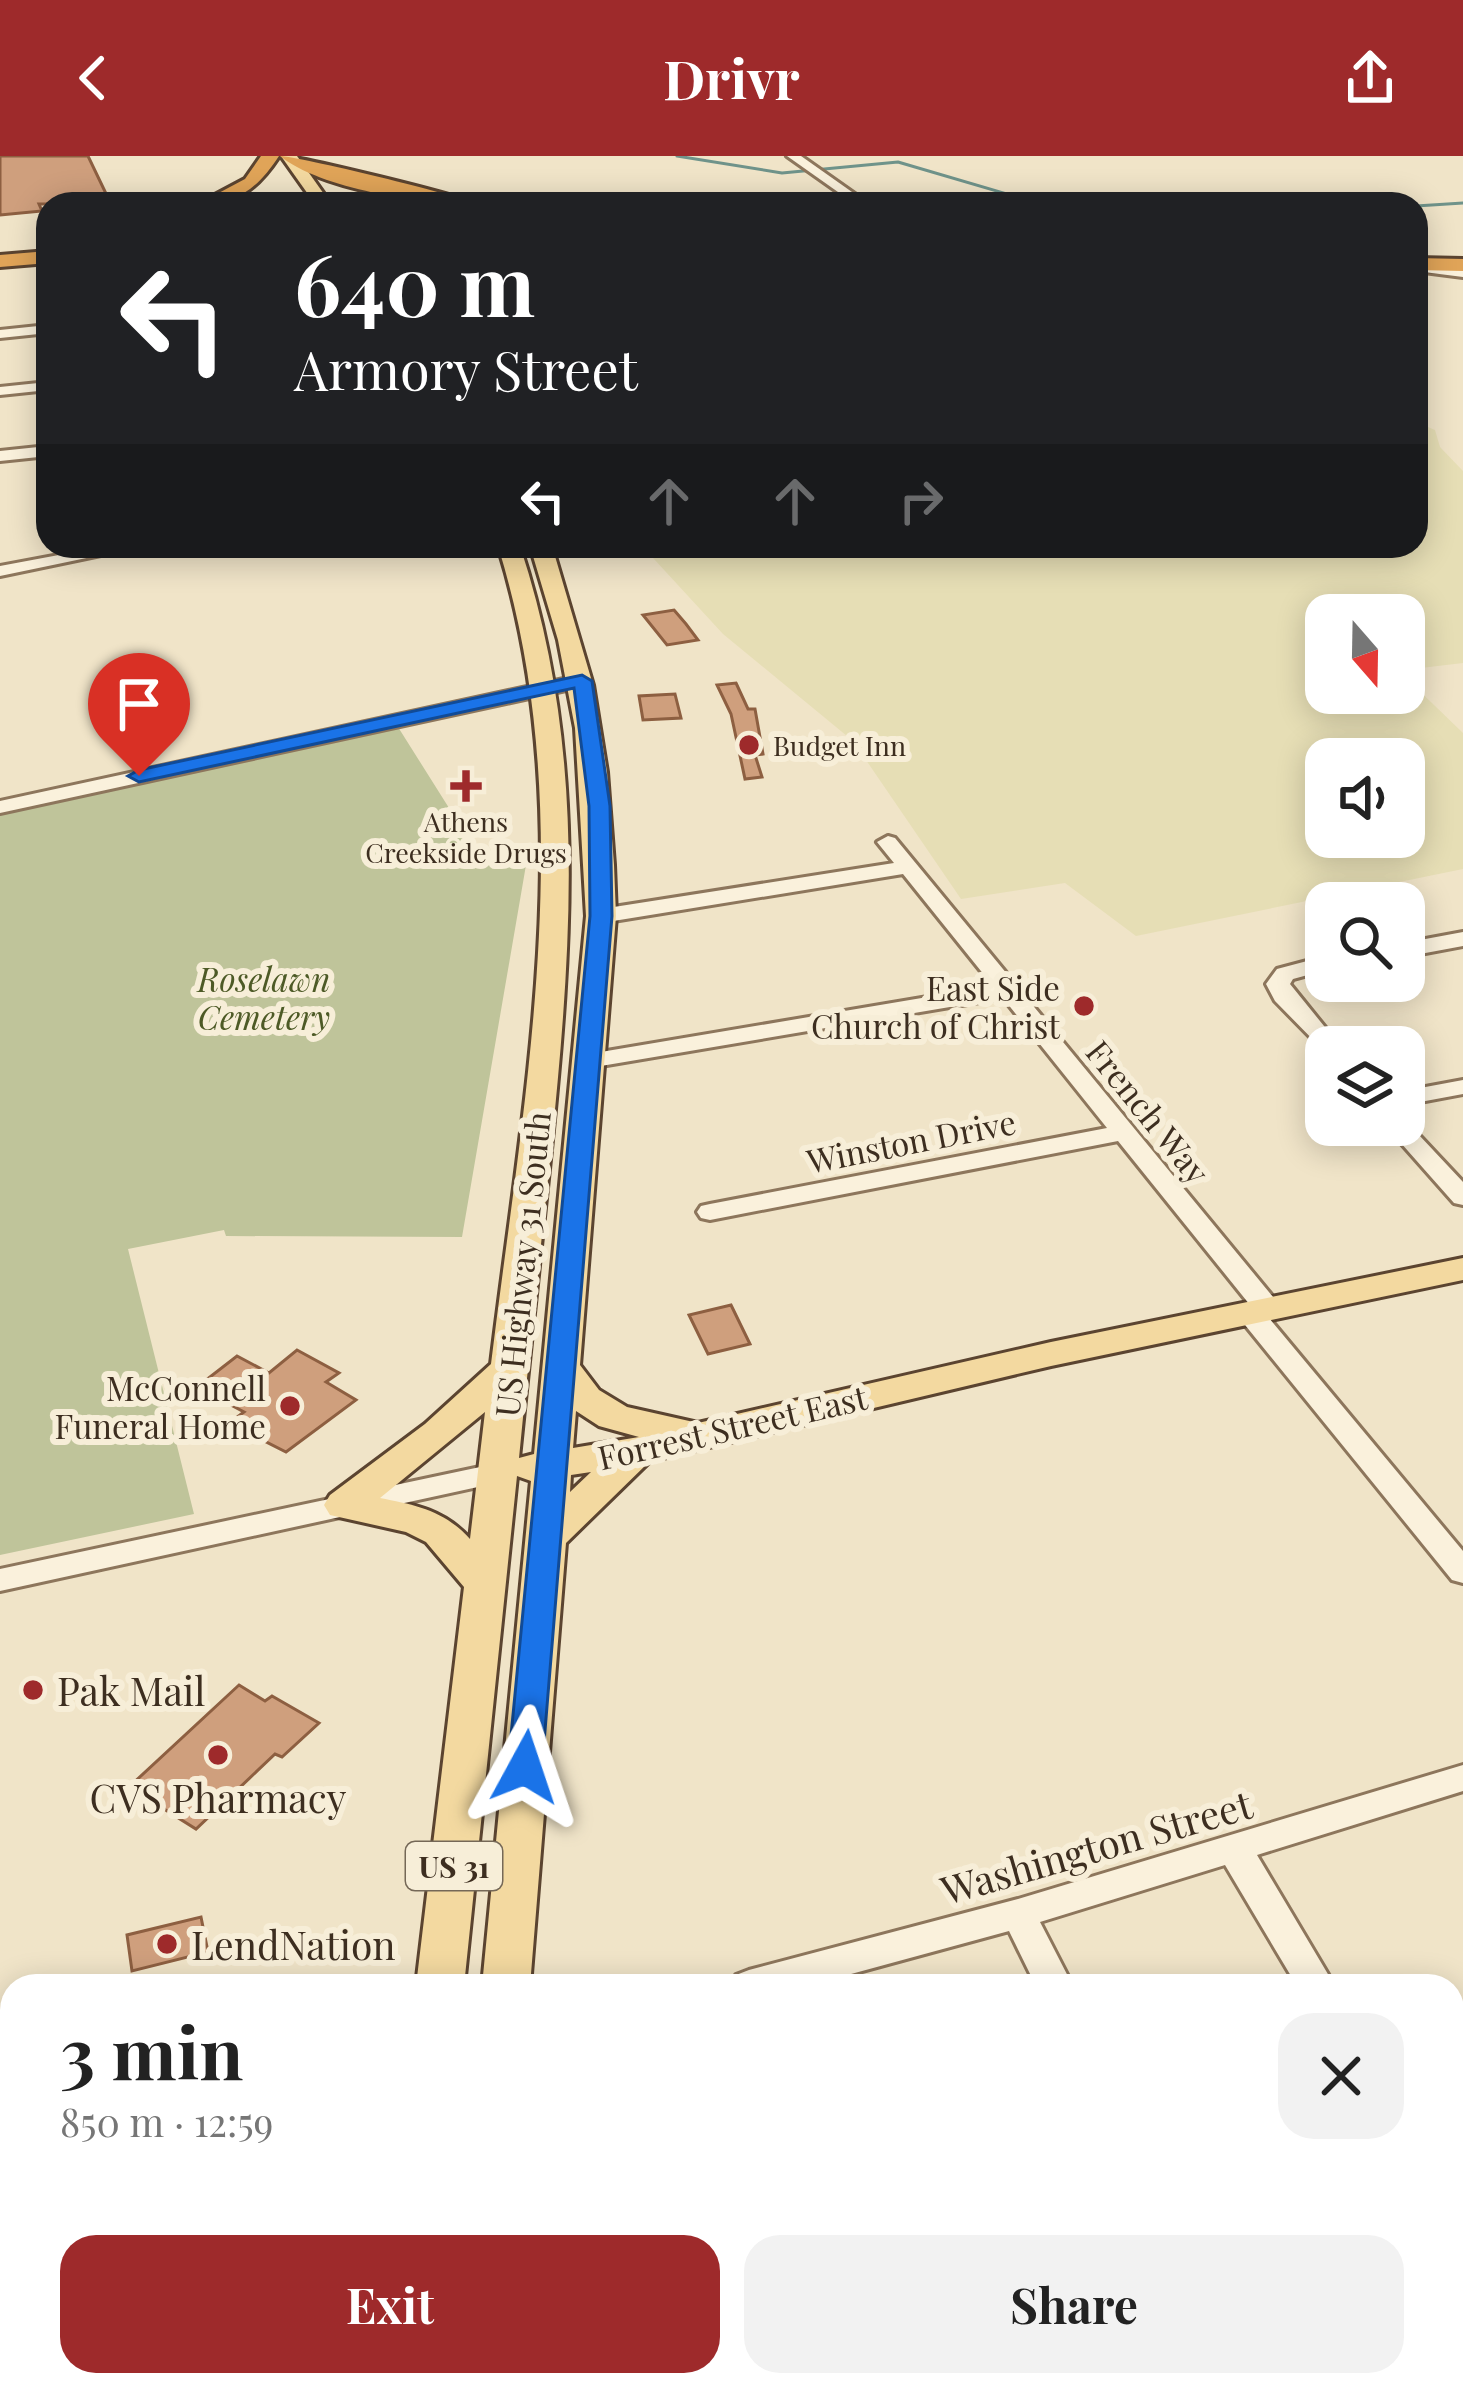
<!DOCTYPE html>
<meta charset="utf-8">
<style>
:root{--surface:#fff;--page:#f2f2f2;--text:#222;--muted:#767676;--accent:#9e2a2b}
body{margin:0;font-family:"Playfair Display",serif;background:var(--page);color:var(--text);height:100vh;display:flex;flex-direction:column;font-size:45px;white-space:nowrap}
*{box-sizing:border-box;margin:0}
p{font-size:39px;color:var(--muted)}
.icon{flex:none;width:66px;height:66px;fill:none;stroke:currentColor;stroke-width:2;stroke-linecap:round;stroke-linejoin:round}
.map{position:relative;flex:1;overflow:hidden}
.details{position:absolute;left:0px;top:1818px;width:1464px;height:423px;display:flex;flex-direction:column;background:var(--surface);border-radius:36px 36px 0 0;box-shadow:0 6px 30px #0003}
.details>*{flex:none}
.hud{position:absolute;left:36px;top:36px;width:1392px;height:366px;border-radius:36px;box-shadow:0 6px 30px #0003;background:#202124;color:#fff;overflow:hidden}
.needle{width:78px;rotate:160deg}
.buttons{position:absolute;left:1305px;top:438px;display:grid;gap:24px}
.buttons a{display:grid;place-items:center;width:120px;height:120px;border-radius:24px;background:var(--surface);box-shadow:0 6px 30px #0003;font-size:60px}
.pin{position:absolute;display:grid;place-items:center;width:102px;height:102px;color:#fff;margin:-123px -51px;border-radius:50% 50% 50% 0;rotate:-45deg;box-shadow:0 0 12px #0007}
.pin .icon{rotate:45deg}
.me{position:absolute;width:132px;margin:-66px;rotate:5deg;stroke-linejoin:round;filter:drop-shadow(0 0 9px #0008)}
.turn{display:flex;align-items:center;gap:42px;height:252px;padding:0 60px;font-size:54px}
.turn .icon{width:156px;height:156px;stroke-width:2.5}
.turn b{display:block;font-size:84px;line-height:102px}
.lanes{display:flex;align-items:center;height:114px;padding:0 60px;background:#0003;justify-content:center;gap:60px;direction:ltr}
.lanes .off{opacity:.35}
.round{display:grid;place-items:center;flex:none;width:126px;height:126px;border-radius:36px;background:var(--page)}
.overview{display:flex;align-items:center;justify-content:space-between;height:204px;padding:0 60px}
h1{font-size:72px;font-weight:700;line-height:90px}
.action{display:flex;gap:24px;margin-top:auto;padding:24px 60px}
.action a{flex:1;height:138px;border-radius:36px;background:var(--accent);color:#fff;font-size:48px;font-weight:700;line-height:138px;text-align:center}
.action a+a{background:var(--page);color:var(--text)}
header{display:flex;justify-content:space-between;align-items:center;height:156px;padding:0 60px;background:var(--accent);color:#fff;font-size:54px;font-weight:700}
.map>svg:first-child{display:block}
</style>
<header><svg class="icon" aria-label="back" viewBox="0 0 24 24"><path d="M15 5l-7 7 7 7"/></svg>Drivr<svg class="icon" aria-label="share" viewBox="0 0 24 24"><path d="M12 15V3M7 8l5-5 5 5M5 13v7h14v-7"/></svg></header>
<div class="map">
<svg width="1463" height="2239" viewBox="0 0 1463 2239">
<rect width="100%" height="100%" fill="#f0e4c8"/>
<!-- farmland -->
<path fill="#e6deb5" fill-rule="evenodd" d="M1416,266L1435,274L1440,291L1463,315V507L1404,514V459H1326V537H1404V520L1463,577V713L1136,780L1065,727L961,743L853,585L723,478L642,390H1416ZM1326,603H1404V681H1326Z"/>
<!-- cemetery -->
<path fill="#bfc49a" d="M398,571L478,698L526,709L462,1081L226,1080L224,1074L128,1093L194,1358L0,1399V658Z"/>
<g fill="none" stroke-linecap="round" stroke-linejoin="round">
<!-- stream -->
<g stroke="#6f938a" stroke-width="3">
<path d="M677,0L782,17L898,6L1041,48"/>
<path d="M1416,50L1463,47"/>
</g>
</g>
<!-- building -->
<g fill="#cf9f7d" stroke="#8d5f41" stroke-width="3">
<path d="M0,0H88L111,48H39L42,55L0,59Z"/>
<path d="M674,454L686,468L698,484L667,489L643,459Z"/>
<path d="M736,527L748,553H755L763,598L755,599L762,621L745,623L731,558L717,529Z"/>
<path d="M675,538L681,562L643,564L639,540Z"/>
<path d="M731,1149L750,1188L708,1198L689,1159Z"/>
<path d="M297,1194L339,1217L326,1226L356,1244L286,1296L229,1267L244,1256L197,1231L237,1200L269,1217Z"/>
<path d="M239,1529L265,1545L272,1540L319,1567L282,1601L275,1598L196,1673L129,1631Z"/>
<path d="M201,1761L208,1796L132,1815L127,1779Z"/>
</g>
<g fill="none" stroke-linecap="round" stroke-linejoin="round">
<!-- minor casing -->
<g stroke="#8d765c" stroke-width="6">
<g id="minor">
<path d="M787,0H801L869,48H855Z"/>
<path d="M1416,107L1463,113V121L1416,115Z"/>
<path d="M48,169V177L0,182V174Z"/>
<path d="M48,226V234L0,239V231Z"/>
<path d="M48,290V300L0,305V295Z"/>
<path d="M107,390H144L0,420V410Z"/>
<path d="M582,519L589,521V529L0,657V645Z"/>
<path d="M888,680L895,682L1278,1147L1282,1153L1269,1162L1463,1395V1427L1452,1424L1241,1164L1237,1158L1250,1149L1118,985L710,1064L701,1062L697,1056L701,1050L710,1048L1107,972L1003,842L589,912L580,910L577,905L580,900L589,898L993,830L903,718L601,767L590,760L601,753L894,707L877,686Z"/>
<path d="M1463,776V790L1404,801V787Z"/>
<path d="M1326,800V814L1293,823L1290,828L1341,891H1326V897L1275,845L1266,828L1277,813Z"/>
<path d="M1463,924V938L1404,949V935Z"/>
<path d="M1404,963L1463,1026V1049L1454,1047L1385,969H1404Z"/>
<path d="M499,1307L510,1310L514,1317L510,1324L0,1435V1413Z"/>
<path d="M1463,1609V1635L1257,1699L1335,1830H1297L1225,1709L1040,1766L1073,1830H1036L1009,1775L807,1830H731L736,1819L749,1814L1018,1743Z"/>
<path d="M1452,2034L1463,2038V2089L1452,2084Z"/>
<path d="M983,2229H1025L1029,2239H987Z"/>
<path d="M1238,2229H1281L1285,2239H1242Z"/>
</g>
</g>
<!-- major casing -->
<g stroke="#5b4430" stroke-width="6">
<g id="major">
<path d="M281,0H297L331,48H315Z"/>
<path d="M498,390H520C587,593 572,786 551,994C540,1098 529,1200 519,1302L534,1298L586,760L575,572L558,484L530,390H552L593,529L607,616L614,709L616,760L580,1209L599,1234L627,1251L698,1267L1051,1186L1463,1102V1124L1051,1210L650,1305L566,1387L530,1830H482L531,1325L517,1320L464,1830H416L464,1431L426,1386L406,1376L330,1359L324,1349L330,1339L425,1268L491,1208C524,937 581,657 498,390ZM576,1255L599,1270L639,1281L573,1292ZM485,1256L470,1383C445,1355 416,1349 380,1342ZM591,1316L570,1336L571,1319Z"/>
<path d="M366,2229H422L420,2239H364Z"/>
<path d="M444,2229H500L499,2239H443Z"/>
</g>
</g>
<!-- highway casing -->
<g stroke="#5b4430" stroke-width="6">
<g id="highway">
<path d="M261,0H279C258,32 238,48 198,48L245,23Z"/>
<path d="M280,0C297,0 463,40 474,48C421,48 321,33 280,0Z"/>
<path d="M48,95V107L0,111V99Z"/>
<path d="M1416,102L1463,103V115L1416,114Z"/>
</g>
</g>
<!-- minor -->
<use href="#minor" fill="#faf1dc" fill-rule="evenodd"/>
<!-- major -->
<use href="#major" fill="#f3d9a0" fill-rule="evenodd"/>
<!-- highway -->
<use href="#highway" fill="#e0a458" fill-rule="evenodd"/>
</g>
<!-- route -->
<path fill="#1a73e8" stroke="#114b97" stroke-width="3" d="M582,519L592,525L610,650L612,760L542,1611L537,1620L525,1624L513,1620L508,1611L590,760L589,650L574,532L139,626L128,620L139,614Z"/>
<!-- markers -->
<g fill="#9e2a2b" stroke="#f7eed8" stroke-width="4.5">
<circle cx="749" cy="589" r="12"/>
<path d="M460 612h12v12h12v12h-12v12h-12v-12h-12v-12h12z"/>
<circle cx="1084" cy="850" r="12"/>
<circle cx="290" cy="1250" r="12"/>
<circle cx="33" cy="1534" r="12"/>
<circle cx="218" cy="1599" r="12"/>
<circle cx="167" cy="1788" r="12"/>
</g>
<g text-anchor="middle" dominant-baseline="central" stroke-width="12" stroke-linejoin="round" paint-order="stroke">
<!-- far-poi labels -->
<g font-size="27" fill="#3d2e20" stroke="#f7eed8" text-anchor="start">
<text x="773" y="589">Budget Inn</text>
<text x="466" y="665" text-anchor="middle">Athens<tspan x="466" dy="31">Creekside Drugs</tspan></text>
</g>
<!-- shield labels -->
<rect fill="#f7eed8" stroke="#756857" stroke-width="3" x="406" y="1686" width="96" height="48" rx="9"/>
<g font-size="30" font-weight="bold" fill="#3d2e20">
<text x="454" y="1710">US 31</text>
</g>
<!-- park labels -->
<g font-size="33" font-style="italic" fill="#4d5a26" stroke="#f7eed8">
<text x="264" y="822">Roselawn<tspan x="264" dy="38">Cemetery</tspan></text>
</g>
<!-- poi labels -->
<g font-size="33" fill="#3d2e20" stroke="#f7eed8" text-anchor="end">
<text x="1060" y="831">East Side<tspan x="1060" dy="38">Church of Christ</tspan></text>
<text x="266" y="1231">McConnell<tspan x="266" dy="38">Funeral Home</tspan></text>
</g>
<!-- street labels -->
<g font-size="33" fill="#3d2e20" stroke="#f7eed8">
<text transform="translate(1149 955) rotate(51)">French Way</text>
<text transform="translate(911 984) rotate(-11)">Winston Drive</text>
<text transform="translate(521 1108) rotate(-84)">US Highway 31 South</text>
<text transform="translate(732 1270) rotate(-13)">Forrest Street East</text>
</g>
<!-- near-poi labels -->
<g font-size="39" fill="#3d2e20" stroke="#f7eed8" text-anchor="start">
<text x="57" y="1534">Pak Mail</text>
<text x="218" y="1641" text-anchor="middle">CVS Pharmacy</text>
<text x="191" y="1788">LendNation</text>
</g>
<!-- near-street labels -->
<g font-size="39" fill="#3d2e20" stroke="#f7eed8">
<text transform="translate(1096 1690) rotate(-16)">Washington Street</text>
</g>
</g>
</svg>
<div class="buttons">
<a><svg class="needle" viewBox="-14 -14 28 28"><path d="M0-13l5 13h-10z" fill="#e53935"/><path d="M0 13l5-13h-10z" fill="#767676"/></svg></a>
<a><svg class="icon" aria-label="sound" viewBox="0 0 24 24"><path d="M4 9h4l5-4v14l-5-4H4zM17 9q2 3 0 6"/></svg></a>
<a><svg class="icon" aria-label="search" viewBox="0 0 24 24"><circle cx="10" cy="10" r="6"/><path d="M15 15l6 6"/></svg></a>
<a><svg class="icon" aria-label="layers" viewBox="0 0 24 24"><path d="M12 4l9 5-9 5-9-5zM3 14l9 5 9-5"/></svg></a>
</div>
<div class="pin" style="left:139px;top:620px;background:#d93025"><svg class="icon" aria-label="arrive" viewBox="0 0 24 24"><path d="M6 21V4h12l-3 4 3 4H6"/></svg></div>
<svg class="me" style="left:525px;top:1611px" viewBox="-20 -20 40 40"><path d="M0-17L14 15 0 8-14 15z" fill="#1a73e8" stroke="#fff" stroke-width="4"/></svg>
<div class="hud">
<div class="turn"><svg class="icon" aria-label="left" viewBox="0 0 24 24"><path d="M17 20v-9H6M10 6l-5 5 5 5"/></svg><div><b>640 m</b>Armory Street</div></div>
<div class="lanes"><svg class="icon" aria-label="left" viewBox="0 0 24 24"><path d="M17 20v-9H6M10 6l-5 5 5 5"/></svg><svg class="icon off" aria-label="ahead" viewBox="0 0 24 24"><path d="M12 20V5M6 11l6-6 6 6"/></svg><svg class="icon off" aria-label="ahead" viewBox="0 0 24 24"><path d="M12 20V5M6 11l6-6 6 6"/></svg><svg class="icon off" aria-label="right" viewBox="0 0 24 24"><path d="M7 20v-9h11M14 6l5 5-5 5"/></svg></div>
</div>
<section class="details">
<div class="overview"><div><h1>3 min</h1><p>850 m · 12:59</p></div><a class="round"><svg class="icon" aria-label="close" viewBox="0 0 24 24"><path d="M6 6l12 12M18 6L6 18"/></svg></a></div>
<div class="action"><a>Exit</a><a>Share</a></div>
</section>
</div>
